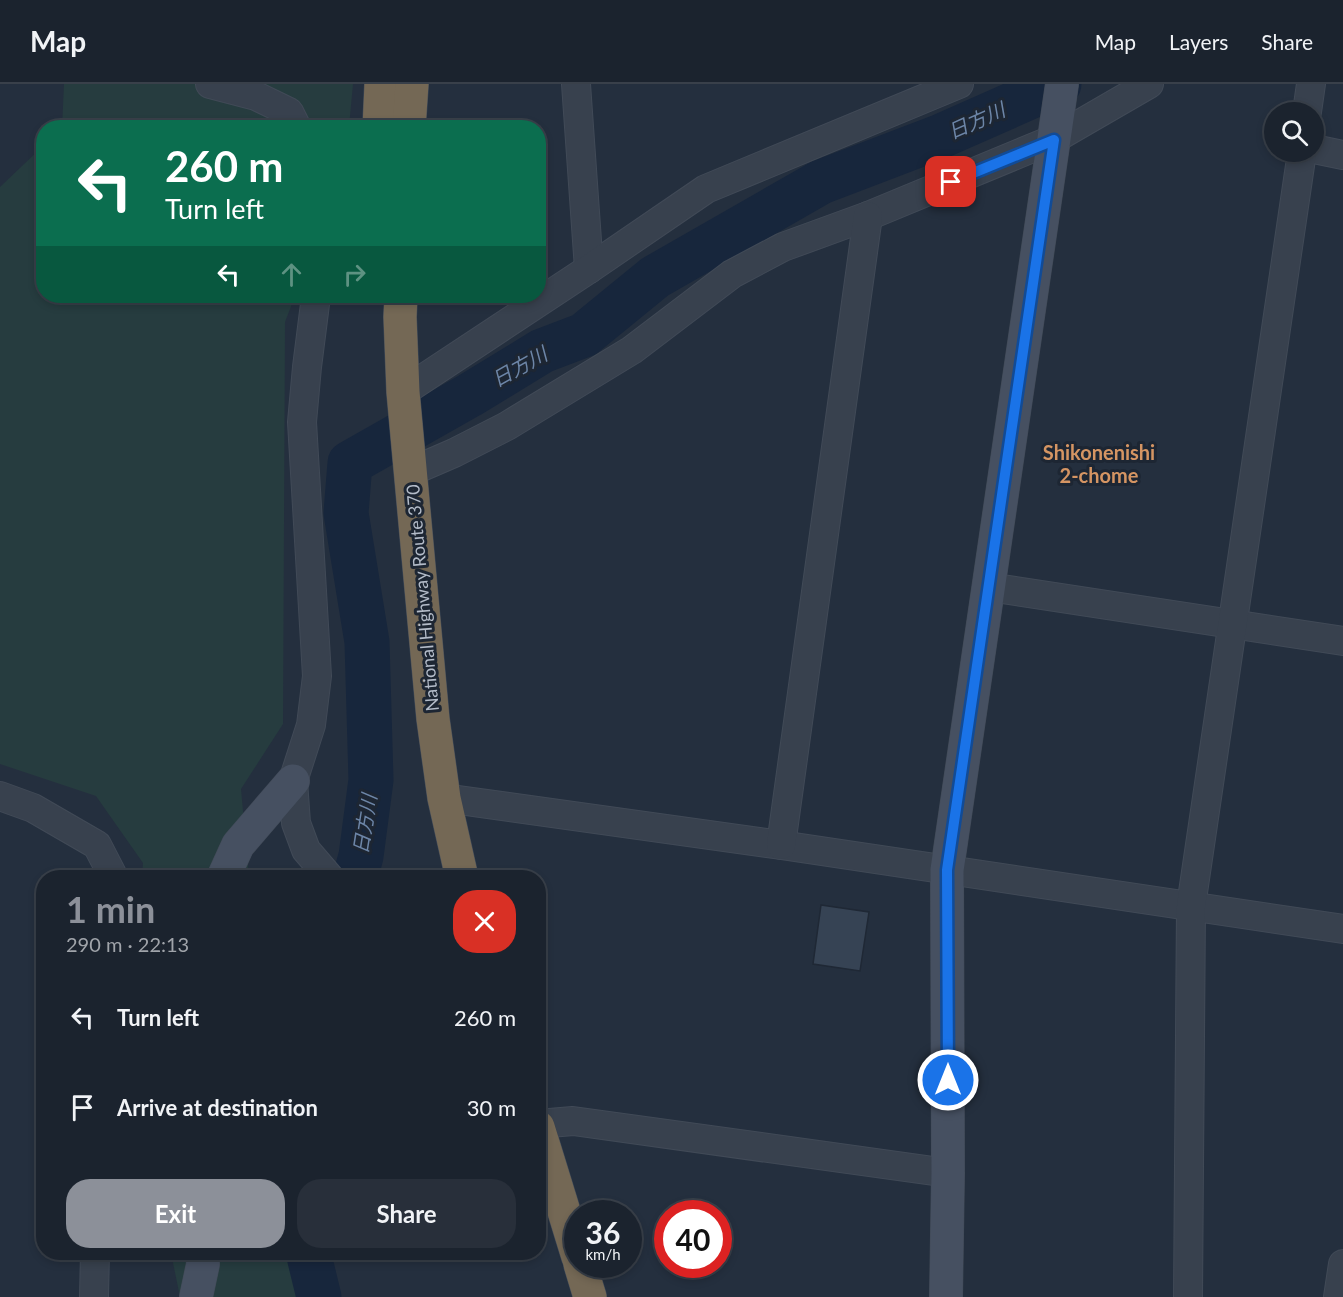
<!DOCTYPE html>
<meta charset="utf-8">
<style>
:root{--surface:#1b232e;--page:#282f3a;--text:#f1f3f6;--muted:#a0a4aa;--line:#39404a;--accent:#8c9099}
body{margin:0;font-family:Lato,"Noto Sans JP",sans-serif;background:var(--page);color:var(--text);height:100vh;display:flex;flex-direction:column;font-size:22px;white-space:nowrap}
*{box-sizing:border-box;margin:0}
p{font-size:20px;color:var(--muted)}
.icon{flex:none;width:33px;height:33px;fill:none;stroke:currentColor;stroke-width:2;stroke-linecap:round;stroke-linejoin:round}
.map{position:relative;flex:1;overflow:hidden}
.side{position:absolute;left:36px;top:786px;width:510px;height:390px;display:flex;flex-direction:column;background:var(--surface);border-radius:24px;box-shadow:0 3px 9px #0003,0 0 0 2px var(--line)}
.side>*{flex:none}
.banner{position:absolute;left:36px;top:36px;width:510px;height:183px;border-radius:24px;box-shadow:0 3px 9px #0003,0 0 0 2px var(--line);background:#0b6e4f;color:#fff;overflow:hidden}
.tools{position:absolute;left:1264px;top:18px;display:grid;gap:12px}
.tools a{display:grid;place-items:center;width:60px;height:60px;border-radius:50%;background:var(--surface);box-shadow:0 3px 9px #0003,0 0 0 2px var(--line);font-size:30px}
.speed{position:absolute;left:564px;top:1116px;display:flex;gap:12px;font-size:30px;font-weight:700;text-align:center}
.speed>*{display:grid;place-content:center;width:78px;height:78px;border-radius:50%;background:var(--surface);box-shadow:0 3px 9px #0003,0 0 0 2px var(--line);line-height:1}
.speed small{font-size:15px;font-weight:400}
.speed .limit{border:9px solid #d22;background:#fff;color:#111}
.pin{position:absolute;display:grid;place-items:center;width:51px;height:51px;color:#fff;margin:-26px;border-radius:12px;box-shadow:0 3px 9px #0006}
.me{position:absolute;width:66px;margin:-33px;rotate:0deg;stroke-linejoin:round;filter:drop-shadow(0 0 4px #0008)}
.turn{display:flex;align-items:center;gap:21px;height:126px;padding:0 30px;font-size:27px}
.turn .icon{width:78px;height:78px;stroke-width:2.5}
.turn b{display:block;font-size:42px;line-height:51px}
.lanes{display:flex;align-items:center;height:57px;padding:0 30px;background:#0003;justify-content:center;gap:30px;direction:ltr}
.lanes .off{opacity:.35}
.round{display:grid;place-items:center;flex:none;width:63px;height:63px;border-radius:24px;background:var(--page)}
.head{display:flex;align-items:center;justify-content:space-between;height:102px;padding:0 30px}
h1{font-size:36px;font-weight:700;line-height:45px;color:var(--accent)}
.primary-button{display:flex;gap:12px;margin-top:auto;padding:12px 30px}
.primary-button a{flex:1;height:69px;border-radius:24px;background:var(--accent);color:#fff;font-size:24px;font-weight:700;line-height:69px;text-align:center}
.primary-button a+a{background:var(--page);color:var(--text)}
ul{padding:0;list-style:none}
li{display:flex;align-items:center;gap:18px;height:90px;padding:0 30px}
li div{flex:1}
li b{display:block;font-size:22px}
li em{font-style:normal}
header{display:flex;align-items:center;gap:36px;box-sizing:border-box;height:84px;padding:0 30px;background:var(--surface);border-bottom:2px solid var(--line)}
header strong{font-size:28px}
nav{display:flex;gap:33px;margin-inline-start:auto;font-size:21px}
.map>svg:first-child{display:block}
</style>
<header>
<strong>Map</strong>
<nav><a>Map</a><a>Layers</a><a>Share</a></nav>
</header>
<div class="map">
<svg width="1343" height="1213" viewBox="0 0 1343 1213">
<rect width="100%" height="100%" fill="#242f3e"/>
<!-- green -->
<g fill="#263c3f">
<path d="M64,0H353L349,43L62,44Z"/>
<path d="M43,62L44,212H295L285,238L283,640L241,705L249,793H142L143,779L96,712L0,680V103Z"/>
<path d="M171,1169H294L300,1213H180Z"/>
</g>
<g fill="none" stroke-linecap="round" stroke-linejoin="round">
<!-- river -->
<g stroke="#17263c" stroke-width="45">
<path d="M355,794L361,772L371,696L367,558L346,429L350,379L470,311L542,267L584,251L655,193L821,98L939,53L1059,0"/>
<path d="M308,1168L319,1213"/>
</g>
</g>
<!-- building -->
<path fill="#364354" stroke="#1f2835" stroke-width="1.5" d="M821,821L869,828L860,887L813,880Z"/>
<g fill="none" stroke-linecap="round" stroke-linejoin="round">
<!-- street casing -->
<g stroke="#414a57" stroke-width="30">
<g id="street">
<path d="M210,0L256,12L289,28L297,44"/>
<path d="M576,0L589,185"/>
<path d="M1307,28L1311,0"/>
<path d="M1314,65L1343,71"/>
<path d="M316,212L307,283L302,338L317,592L311,641L293,697L296,739L306,766L330,794"/>
<path d="M403,308L589,185L706,105L959,0"/>
<path d="M410,388L454,369L507,342L632,266L732,190L783,163L868,132L1054,55L1149,0"/>
<path d="M989,503L1343,557"/>
<path d="M0,712L33,724L97,761L114,794"/>
<path d="M444,714L781,761L1343,845"/>
<path d="M781,761L868,132"/>
<path d="M538,1040L573,1037L948,1089"/>
<path d="M94,1213L95,1168"/>
<path d="M1188,1213L1191,822L1302,68"/>
<path d="M1338,1213L1343,1180"/>
</g>
</g>
<!-- secondary casing -->
<g stroke="#414a57" stroke-width="34">
<g id="secondary">
<path d="M223,794L238,761L293,697"/>
<path d="M196,1213L203,1180L202,1168"/>
<path d="M946,1213L948,1089L947,786L1062,0"/>
</g>
</g>
<!-- highway casing -->
<g stroke="#434c59" stroke-width="34">
<g id="highway">
<path d="M379,44L381,0"/>
<path d="M409,44L412,0"/>
<path d="M401,212L400,233L403,308L433,635L444,714L462,794"/>
<path d="M538,1043L578,1173"/>
<path d="M580,1180L590,1213"/>
</g>
</g>
<!-- street -->
<use href="#street" stroke="#38414e" stroke-width="28"/>
<!-- secondary -->
<use href="#secondary" stroke="#465061" stroke-width="33"/>
<!-- highway -->
<use href="#highway" stroke="#746855" stroke-width="33"/>
</g>
<g fill="none" stroke-linecap="round" stroke-linejoin="round">
<!-- route casing -->
<g stroke="#114b97" stroke-width="15">
<path id="route" d="M948,996L947,786L1054,56L951,98"/>
</g>
<!-- route -->
<use href="#route" stroke="#1a73e8" stroke-width="10"/>
</g>
<g text-anchor="middle" dominant-baseline="central" stroke-width="6" stroke-linejoin="round" paint-order="stroke">
<!-- street labels -->
<g font-size="18" fill="#b4bcc9" stroke="#1d2633">
<text transform="translate(422 514) rotate(-95)">National Highway Route 370</text>
</g>
<!-- water labels -->
<g font-size="20" font-style="italic" fill="#6d86a8" stroke="#1d2633">
<text transform="translate(976 36) rotate(-24)">日方川</text>
<text transform="translate(519 282) rotate(-29)">日方川</text>
<text transform="translate(364 740) rotate(-81)">日方川</text>
</g>
<!-- neighbourhood labels -->
<g font-size="20" font-weight="bold" fill="#d59563" stroke="#1d2633">
<text x="1099" y="368">Shikonenishi<tspan x="1099" dy="23">2-chome</tspan></text>
</g>
</g>
</svg>
<div class="tools">
<a><svg class="icon" aria-label="search" viewBox="0 0 24 24"><circle cx="10" cy="10" r="6"/><path d="M15 15l6 6"/></svg></a>
</div>
<div class="speed"><div>36<small>km/h</small></div><div class="limit">40</div></div>
<div class="pin" style="left:951px;top:98px;background:#d93025"><svg class="icon" aria-label="arrive" viewBox="0 0 24 24"><path d="M6 21V4h12l-3 4 3 4H6"/></svg></div>
<svg class="me" style="left:948px;top:996px" viewBox="-20 -20 40 40"><circle r="17" fill="#1a73e8" stroke="#fff" stroke-width="3"/><path d="M0-11L8 9 0 5-8 9z" fill="#fff"/></svg>
<div class="banner">
<div class="turn"><svg class="icon" aria-label="left" viewBox="0 0 24 24"><path d="M17 20v-9H6M10 6l-5 5 5 5"/></svg><div><b>260 m</b>Turn left</div></div>
<div class="lanes"><svg class="icon" aria-label="left" viewBox="0 0 24 24"><path d="M17 20v-9H6M10 6l-5 5 5 5"/></svg><svg class="icon off" aria-label="ahead" viewBox="0 0 24 24"><path d="M12 20V5M6 11l6-6 6 6"/></svg><svg class="icon off" aria-label="right" viewBox="0 0 24 24"><path d="M7 20v-9h11M14 6l5 5-5 5"/></svg></div>
</div>
<section class="side">
<div class="head"><div><h1>1 min</h1><p>290 m · 22:13</p></div><a class="round" style="background:#d93025;color:#fff"><svg class="icon" aria-label="close" viewBox="0 0 24 24"><path d="M6 6l12 12M18 6L6 18"/></svg></a></div>
<ul>
<li><svg class="icon" aria-label="left" viewBox="0 0 24 24"><path d="M17 20v-9H6M10 6l-5 5 5 5"/></svg><div><b>Turn left</b></div><em>260 m</em></li>
<li><svg class="icon" aria-label="arrive" viewBox="0 0 24 24"><path d="M6 21V4h12l-3 4 3 4H6"/></svg><div><b>Arrive at destination</b></div><em>30 m</em></li>
</ul>
<div class="primary-button"><a>Exit</a><a>Share</a></div>
</section>
</div>
